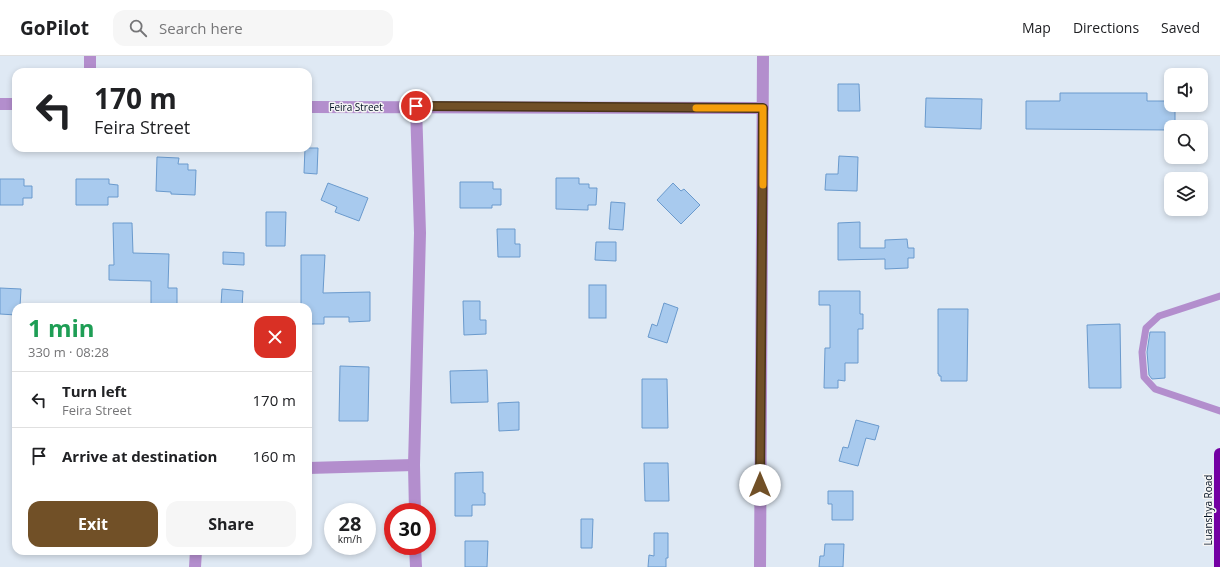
<!DOCTYPE html>
<meta charset="utf-8">
<style>
:root{--surface:#fff;--page:#f6f6f6;--text:#202124;--muted:#757577;--line:#e0e0e0;--accent:#715027}
body{margin:0;font-family:"Open Sans",sans-serif;background:var(--page);color:var(--text);height:100vh;display:flex;flex-direction:column;font-size:15px;white-space:nowrap}
*{box-sizing:border-box;margin:0}
p{font-size:13px;color:var(--muted)}
.icon{flex:none;width:22px;height:22px;fill:none;stroke:currentColor;stroke-width:2;stroke-linecap:round;stroke-linejoin:round}
.map{position:relative;flex:1;overflow:hidden}
.sheet{position:absolute;left:12px;top:247px;width:300px;height:252px;display:flex;flex-direction:column;background:var(--surface);border-radius:12px;box-shadow:0 2px 6px #0003}
.sheet>*{flex:none}
.hud{position:absolute;left:12px;top:12px;width:300px;height:84px;border-radius:12px;box-shadow:0 2px 6px #0003;background:#fff;color:var(--text);overflow:hidden}
.controls{position:absolute;left:1164px;top:12px;display:grid;gap:8px}
.controls a{display:grid;place-items:center;width:44px;height:44px;border-radius:8px;background:var(--surface);box-shadow:0 2px 6px #0003;font-size:20px}
.speed{position:absolute;left:324px;top:447px;display:flex;gap:8px;font-size:20px;font-weight:700;text-align:center}
.speed>*{display:grid;place-content:center;width:52px;height:52px;border-radius:50%;background:var(--surface);box-shadow:0 2px 6px #0003;line-height:1}
.speed small{font-size:10px;font-weight:400}
.speed .limit{border:6px solid #d22;background:#fff;color:#111}
.pin{position:absolute;display:grid;place-items:center;width:34px;height:34px;color:#fff;margin:-17px;border:2px solid #fff;border-radius:50%;box-shadow:0 1px 4px #0007}
.me{position:absolute;width:44px;margin:-22px;rotate:0deg;stroke-linejoin:round;filter:drop-shadow(0 0 3px #0008)}
.turn{display:flex;align-items:center;gap:14px;height:84px;padding:0 16px;font-size:18px}
.turn .icon{width:52px;height:52px;stroke-width:2.5}
.turn b{display:block;font-size:28px;line-height:34px}
.round{display:grid;place-items:center;flex:none;width:42px;height:42px;border-radius:12px;background:var(--page)}
.summary{display:flex;align-items:center;justify-content:space-between;height:68px;padding:0 16px}
h1{font-size:24px;font-weight:700;line-height:30px;color:#1e9e55}
.action{display:flex;gap:8px;margin-top:auto;padding:8px 16px}
.action a{flex:1;height:46px;border-radius:12px;background:var(--accent);color:#fff;font-size:16px;font-weight:700;line-height:46px;text-align:center}
.action a+a{background:var(--page);color:var(--text)}
ul{padding:0;list-style:none}
li{display:flex;align-items:center;gap:12px;height:56px;padding:0 16px;border-top:1px solid var(--line)}
li div{flex:1}
li b{display:block;font-size:15px}
li em{font-style:normal}
header{display:flex;align-items:center;gap:24px;box-sizing:border-box;height:56px;padding:0 20px;background:var(--surface);border-bottom:1px solid var(--line)}
header strong{font-size:19px}
nav{display:flex;gap:22px;margin-inline-start:auto;font-size:14px}
.search{width:280px;height:36px;background:var(--page);display:flex;align-items:center;gap:10px;box-sizing:border-box;padding:0 14px;border-radius:12px;color:var(--muted);font-size:15px}
.map>svg:first-child{display:block}
</style>
<header>
<strong>GoPilot</strong>
<div class="search"><svg class="icon" aria-label="search" viewBox="0 0 24 24"><circle cx="10" cy="10" r="6"/><path d="M15 15l6 6"/></svg>Search here</div>
<nav><a>Map</a><a>Directions</a><a>Saved</a></nav>
</header>
<div class="map">
<svg width="1220" height="511" viewBox="0 0 1220 511">
<rect width="100%" height="100%" fill="#dfe9f4"/>
<!-- building -->
<g fill="#a8caee" stroke="#6a9acd">
<path d="M838,28H859L860,55H838Z"/>
<path d="M1060,37H1147V45H1171V49H1175V71H1171V74L1026,73V45H1060Z"/>
<path d="M926,42L982,43L981,73L925,71Z"/>
<path d="M305,92H318L317,118L304,117Z"/>
<path d="M839,100L858,101L857,135L825,134L826,118H838Z"/>
<path d="M157,101L179,102L178,108H188V114H196L195,139L171,138V136L156,135Z"/>
<path d="M556,122H579V128H589V132H597L596,149H588V154L556,153Z"/>
<path d="M0,123H24V130H32V142H23V149H0Z"/>
<path d="M76,123H109V128L118,129V141H108V149H76Z"/>
<path d="M460,126H493V133H501V149H492V152H460Z"/>
<path d="M328,127L368,142L359,165L335,156L337,151L321,144Z"/>
<path d="M673,127L681,135L684,133L700,149L681,168L657,144Z"/>
<path d="M611,146L625,147L623,174L609,173Z"/>
<path d="M266,156H286L285,190H266Z"/>
<path d="M860,166V192H885V184L907,183L908,192H914V202H908V212L885,213V203L838,204V167Z"/>
<path d="M113,167H132L133,197L169,198L168,232H177V251H151V225L109,224V209H114Z"/>
<path d="M497,173H515V188H520V201H498Z"/>
<path d="M596,186H616V205L595,204Z"/>
<path d="M223,196L244,197V209L223,208Z"/>
<path d="M301,199H325L323,237L370,236V265L349,266V261H324V268H308V251H301Z"/>
<rect x="589" y="229" width="17" height="33"/>
<path d="M0,232L21,233L20,251H16V259L0,258Z"/>
<path d="M222,233L243,235L242,251L221,249Z"/>
<path d="M819,235H860V258H863V273H858V307H845V325L838,324V332H824L825,292H830V249H819Z"/>
<path d="M463,245H480V264H486V278L464,279Z"/>
<path d="M664,247L678,252L667,287L648,281L652,268L657,270Z"/>
<path d="M938,253H968L967,325H941V320H939V318H938Z"/>
<path d="M1120,268L1121,332H1089L1087,269Z"/>
<path d="M1150,276H1165V322L1152,323L1149,319L1147,296Z"/>
<path d="M340,310L369,311L368,365H339Z"/>
<path d="M487,314L488,346L451,347L450,315Z"/>
<path d="M642,323H667L668,372H642Z"/>
<path d="M519,346V374L499,375L498,347Z"/>
<path d="M856,364L879,370L875,384L866,382L858,410L839,405L843,391L848,392Z"/>
<path d="M644,407H668L669,445H645Z"/>
<path d="M483,416V437H485V449H472V460H455V417Z"/>
<path d="M828,435H853V464H832V448H828Z"/>
<path d="M581,463H593L592,492H581Z"/>
<path d="M654,477H668V502H666V511H648L649,499L654,500Z"/>
<path d="M465,485H488L487,511H465Z"/>
<path d="M825,488H844L843,511H819L820,500H824Z"/>
</g>
<g fill="none" stroke-linecap="round" stroke-linejoin="round">
<!-- lane -->
<path stroke="#b38ecd" stroke-width="7" d="M1220,240L1159,260L1146,272L1142,296L1144,321L1155,333L1220,355"/>
<!-- street -->
<g stroke="#b38ecd" stroke-width="12">
<path d="M90,16V0"/>
<path d="M0,48H16"/>
<path d="M308,51L763,52"/>
<path d="M308,412L414,409"/>
<path d="M415,456L414,409L420,177L416,50"/>
<path d="M415,490L416,511"/>
<path d="M195,511L196,495"/>
<path d="M760,511L763,0"/>
</g>
<!-- highway -->
<path stroke="#7300a3" stroke-width="12" d="M1220,511V398"/>
</g>
<g fill="none" stroke-linecap="round" stroke-linejoin="round">
<!-- route casing -->
<g stroke="#493419" stroke-width="10">
<path id="route" d="M416,50L763,52L760,429"/>
</g>
<!-- route -->
<use href="#route" stroke="#715027" stroke-width="7"/>
<!-- slow -->
<path stroke="#f59e0b" stroke-width="7" d="M696,52H763V129"/>
</g>
<g text-anchor="middle" dominant-baseline="central" stroke-width="3" stroke-linejoin="round" paint-order="stroke">
<!-- street labels -->
<g font-size="10" fill="#000f21" stroke="#f5f5f5">
<text x="356" y="51">Feira Street</text>
<text transform="translate(1208 454) rotate(-90)">Luanshya Road</text>
</g>
</g>
</svg>
<div class="controls">
<a><svg class="icon" aria-label="sound" viewBox="0 0 24 24"><path d="M4 9h4l5-4v14l-5-4H4zM17 9q2 3 0 6"/></svg></a>
<a><svg class="icon" aria-label="search" viewBox="0 0 24 24"><circle cx="10" cy="10" r="6"/><path d="M15 15l6 6"/></svg></a>
<a><svg class="icon" aria-label="layers" viewBox="0 0 24 24"><path d="M12 4l9 5-9 5-9-5zM3 14l9 5 9-5"/></svg></a>
</div>
<div class="speed"><div>28<small>km/h</small></div><div class="limit">30</div></div>
<div class="pin" style="left:416px;top:50px;background:#d93025"><svg class="icon" aria-label="arrive" viewBox="0 0 24 24"><path d="M6 21V4h12l-3 4 3 4H6"/></svg></div>
<svg class="me" style="left:760px;top:429px" viewBox="-20 -20 40 40"><circle r="19" fill="#fff"/><path d="M0-13L10 11 0 6-10 11z" fill="#715027"/></svg>
<div class="hud">
<div class="turn"><svg class="icon" aria-label="left" viewBox="0 0 24 24"><path d="M17 20v-9H6M10 6l-5 5 5 5"/></svg><div><b>170 m</b>Feira Street</div></div>
</div>
<section class="sheet">
<div class="summary"><div><h1>1 min</h1><p>330 m · 08:28</p></div><a class="round" style="background:#d93025;color:#fff"><svg class="icon" aria-label="close" viewBox="0 0 24 24"><path d="M6 6l12 12M18 6L6 18"/></svg></a></div>
<ul>
<li><svg class="icon" aria-label="left" viewBox="0 0 24 24"><path d="M17 20v-9H6M10 6l-5 5 5 5"/></svg><div><b>Turn left</b><p>Feira Street</p></div><em>170 m</em></li>
<li><svg class="icon" aria-label="arrive" viewBox="0 0 24 24"><path d="M6 21V4h12l-3 4 3 4H6"/></svg><div><b>Arrive at destination</b></div><em>160 m</em></li>
</ul>
<div class="action"><a>Exit</a><a>Share</a></div>
</section>
</div>
